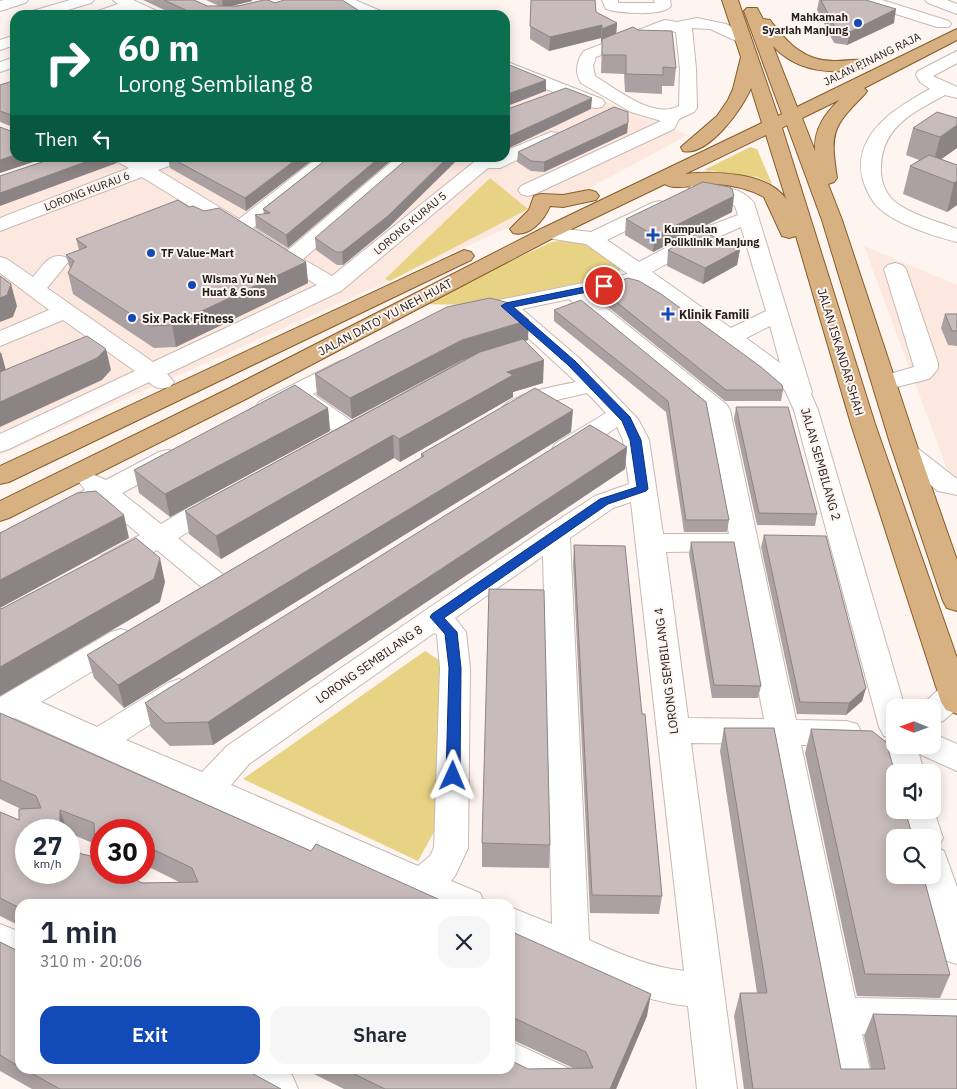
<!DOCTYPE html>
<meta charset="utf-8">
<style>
:root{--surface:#fff;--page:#f6f6f7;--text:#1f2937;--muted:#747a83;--accent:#124bb7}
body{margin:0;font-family:"IBM Plex Sans",sans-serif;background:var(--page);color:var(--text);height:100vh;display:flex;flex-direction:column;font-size:19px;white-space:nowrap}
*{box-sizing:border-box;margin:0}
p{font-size:16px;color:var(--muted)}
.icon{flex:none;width:28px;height:28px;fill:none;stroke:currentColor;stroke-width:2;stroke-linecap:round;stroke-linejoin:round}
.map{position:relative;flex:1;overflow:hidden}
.details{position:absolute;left:15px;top:899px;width:500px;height:175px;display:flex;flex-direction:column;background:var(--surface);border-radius:15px;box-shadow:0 2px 12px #0003}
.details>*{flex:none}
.top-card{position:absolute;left:10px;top:10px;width:500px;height:152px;border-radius:15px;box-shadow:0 2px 12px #0003;background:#0b6e4f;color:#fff;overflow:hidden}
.needle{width:32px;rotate:271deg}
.controls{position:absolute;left:886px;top:699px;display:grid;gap:10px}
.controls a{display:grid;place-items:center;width:55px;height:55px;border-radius:10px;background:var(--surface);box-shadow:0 2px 12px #0003;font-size:25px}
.speed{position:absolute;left:15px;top:819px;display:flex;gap:10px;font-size:25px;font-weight:700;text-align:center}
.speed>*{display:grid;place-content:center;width:65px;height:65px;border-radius:50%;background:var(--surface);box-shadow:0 2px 12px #0003;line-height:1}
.speed small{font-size:12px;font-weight:400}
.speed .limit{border:8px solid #d22;background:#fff;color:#111}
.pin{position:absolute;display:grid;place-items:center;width:42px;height:42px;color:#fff;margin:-21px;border:2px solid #fff;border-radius:50%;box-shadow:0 1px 5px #0007}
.me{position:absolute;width:55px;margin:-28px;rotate:1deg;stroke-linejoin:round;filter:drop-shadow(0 0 4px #0008)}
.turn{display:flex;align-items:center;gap:18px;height:105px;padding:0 25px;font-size:22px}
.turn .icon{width:65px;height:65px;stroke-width:2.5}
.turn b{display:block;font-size:35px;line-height:42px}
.then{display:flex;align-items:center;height:48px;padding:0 25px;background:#0003;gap:10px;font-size:19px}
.round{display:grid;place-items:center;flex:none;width:52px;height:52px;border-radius:15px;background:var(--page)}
.head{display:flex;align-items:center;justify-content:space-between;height:85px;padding:0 25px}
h1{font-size:30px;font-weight:600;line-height:38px}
.button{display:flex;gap:10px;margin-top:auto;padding:10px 25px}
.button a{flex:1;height:58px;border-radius:15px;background:var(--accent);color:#fff;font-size:20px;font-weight:600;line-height:58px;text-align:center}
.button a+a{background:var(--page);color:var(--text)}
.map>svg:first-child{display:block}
</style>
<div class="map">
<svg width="957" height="1089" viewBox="0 0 957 1089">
<rect width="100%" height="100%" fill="#fef4f0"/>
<!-- built -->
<g fill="#fde8e0">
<path d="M505,61L688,135L554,207L0,455V178L59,158H505Z"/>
<path d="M864,246L957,285V496Z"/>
</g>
<!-- green -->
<g fill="#e8d283">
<path d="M750,147L757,149L772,184L757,177L704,170Z"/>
<path d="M490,178L528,209L390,281L385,279Z"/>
<path d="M565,240L590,245L620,265V271L613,276L473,305L418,304L552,242Z"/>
<path d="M425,651L445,664L435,830L418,861L243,779Z"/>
</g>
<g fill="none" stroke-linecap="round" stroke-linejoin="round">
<!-- minor casing -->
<g stroke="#c5b9b4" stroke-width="2">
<g id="minor">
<path d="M4,0H28L25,3L0,11V1Z"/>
<path d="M70,0H94L91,3L51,15H26L29,12Z"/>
<path d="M113,0H133L159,12L162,15H141L131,10L116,15H92L95,12L118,4Z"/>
<path d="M334,0H355L383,12L386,15H365L337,3Z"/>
<path d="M602,0H618V3H655L654,0H670L671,6C663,17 618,13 606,9Z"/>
<path d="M858,0H882L949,21L951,24L949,27H937L861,3Z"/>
<path d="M925,0H947L957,4V14L928,3Z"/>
<path d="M697,18L726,24L749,36L751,39L749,42L743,44L710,29L692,28L696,69L697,108L694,112L679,119L674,129L535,194L528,196L521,194L518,190L521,186L661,121L631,112L581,83C574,72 577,60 584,51L659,22L665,20L677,22ZM666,30L676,32L680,69L679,106C654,120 616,89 595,76L593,66L596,57Z"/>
<path d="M15,35V45L0,50V40Z"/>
<path d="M957,51V63L933,76L957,87V98L945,95C914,112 882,126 881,167C880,179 885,193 894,201C911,215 937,221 957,229V242C936,237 896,224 880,209C872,202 866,190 863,180C851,134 897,107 930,89L920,82L916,75L918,71Z"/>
<path d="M15,57V67L0,72V62Z"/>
<path d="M505,61L602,99L605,103L602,107L596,108L590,107L505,72Z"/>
<path d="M551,132L557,133L560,137L557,141L500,168H488L341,291L167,374L174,382L170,387C161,389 156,389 149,382L9,449L0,452V434L135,371L63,320L0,346V331L49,310L0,273V257L7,259L33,277C43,266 49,252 65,257L69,261L47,288L153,362L317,285L142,177L0,231V218L129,168L118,162L116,158H137L145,162L157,158H182L180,162L158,170L239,219L317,158H337L335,162L253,228L288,250L396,158H416L414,162L303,259L332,276L479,158H505V151Z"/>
<path d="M698,184C716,185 743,187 754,203L812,392L811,394L818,410L905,708H895V745H932V733L957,744V771L919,754L924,772H895V778L884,745L888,737L884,736L879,727L794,410L785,390L642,284L590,295L727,405L730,410L796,720L846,721L857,724L862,733L857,742L846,745H801L855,998L957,1000V1036L862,1034L874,1089H834L769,744L691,743L737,1089H697L688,1006C625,999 567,965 510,940V907L552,924L543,556L455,618L466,632L470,668L468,848L455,876L451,881L480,893L485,904H429L15,718L0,724V697L111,632L121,629L131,632L136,640L131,648L41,702L97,727L168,683L179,679L190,683L194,691L190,699L126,740L202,772L227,746L546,528L595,496L629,484L623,440L617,427C600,438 577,460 556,455L552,449L556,443L606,413L587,393C575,396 561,398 549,403C534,408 521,418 504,414L501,409C512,393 557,386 576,382L501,313L494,315L486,313L483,308L486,303L494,301L628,274L586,244L541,237L538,233L541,229L548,227L591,232L652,203L659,201L666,203L669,207L666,211L607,240L639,262L701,229L738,215L735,206C721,196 707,198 691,194L688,190L691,186ZM741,227L766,311L731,328L652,272L700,245ZM569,299L706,413L729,534H663L649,440L638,419L579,358L522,309ZM770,326L780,363L746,338ZM631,502L684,971C650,967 620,954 589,940L570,538L613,508ZM732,551L764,719L688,718L666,552ZM434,633L437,635L440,668L434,848L430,856L418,866L231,785L249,764Z"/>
<path d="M895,263L902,265L906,269L938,363V369L929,379L884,390L876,388L872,383L876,378L914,367L884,269L888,265Z"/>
<path d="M348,359L356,361L360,366L356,371L313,394L360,427L363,432L360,437L351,440L342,437L294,403L277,412L268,414L259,412L256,407L259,402L340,361Z"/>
<path d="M907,445L916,447L957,479V495L938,491L898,459L894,453L898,447Z"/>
<path d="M168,450L177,452L181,458L177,464L122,493L161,524C179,514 209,491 229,497L233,503L229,509L178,538L226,577L230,584L226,591L216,594L206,591L157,550C140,559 121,575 101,570L97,563L101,556L140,535L101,503L10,552L0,554V534L85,490L79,482L83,476L92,474L106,480L159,452Z"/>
<path d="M954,681L957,682V709L943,721L932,725V708H919L943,685Z"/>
<path d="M932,805L943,838L938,848L944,851L957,887V964L944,960L939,948L918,875H932V838H909L901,810H932Z"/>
<path d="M0,924L20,932V967L0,959Z"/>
<path d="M510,1041L583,1075L589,1089H527L496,1073L494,1069H510Z"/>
<path d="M220,1069H280L292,1075L298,1089H238L226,1082Z"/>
</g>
</g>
<!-- major casing -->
<g stroke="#875c28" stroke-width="2">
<g id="major">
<path d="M722,0H738L778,116L782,114L744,11L747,8H757L763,19L770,20C787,43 805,62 836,61C846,61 857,58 867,61L869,64L867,67C834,76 797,72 773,46L797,107L957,29V40L864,88L867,91L864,95C832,127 830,133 837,178L834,182L828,184L842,220L916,443L957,560V611L947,608L943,601L890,443L822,220L787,125L782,128L875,424L957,658V714L946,710L941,702L851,424L796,236L789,238L782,236L764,197C750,189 732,185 715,184C702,184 673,191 665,184L555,237L246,399L9,518L0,521V501L228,389L541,229L762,123L751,88C743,108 708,157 683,151L681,147L717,116L728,100L733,89L741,57ZM839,100C824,115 814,129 815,151L802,118ZM766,135L786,199C768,172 714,171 685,174Z"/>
<path d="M589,190L596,192L599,196L596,200L563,207L550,206C544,221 529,237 513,233L510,229L529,210L534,196L541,194L563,195Z"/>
<path d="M464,250L471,252L474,256L471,260L9,482L0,484V466Z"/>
</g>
</g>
<!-- minor -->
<use href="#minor" fill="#fff" fill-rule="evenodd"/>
<!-- major -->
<use href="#major" fill="#d8b182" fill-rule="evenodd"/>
</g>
<!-- wall -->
<g fill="#aca1a2" fill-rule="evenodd">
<path d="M143,0H194L207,6H219L206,0H252V1L231,6L275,3L366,15H175Z"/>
<path d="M531,0L596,12L617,23L616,34L676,68L674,86H662V94L625,92L624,74L601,73L602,42H601V38L549,51L530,39Z"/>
<path d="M819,0H866L894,23L847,45L834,43L817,10Z"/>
<path d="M14,75H15V158H45L0,173V127L13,132V127L0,122V85L13,81Z"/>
<path d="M957,118V148L941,159L957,165V205L947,212L903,194L910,166L919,160L906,155L913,128Z"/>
<path d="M628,123L627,133L544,172L531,171L517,162L518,152Z"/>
<path d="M168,158H315L246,211L170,168Z"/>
<path d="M328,158L288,248L256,228L255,215L264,214L263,209Z"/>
<path d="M455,162L388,228L343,265H337L316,250L315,238Z"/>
<path d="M189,207L306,262L308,283L176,347L154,348L73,294L68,273L70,269L66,255L79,250L76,239Z"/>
<path d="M732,212L653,252L625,235L626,219Z"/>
<path d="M740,249L737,265L703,284L667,266L668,250Z"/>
<path d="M599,288L783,390L781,401H725L598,299Z"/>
<path d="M554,310L706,402L729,520L727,532H684L666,412L554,321Z"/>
<path d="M945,314H957V346L948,345L941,328Z"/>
<path d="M528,340L525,341L543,383L513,392V397L400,462L394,458L221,559L189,534L185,511L465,359L352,419L317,395L315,374Z"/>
<path d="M736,407L817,514L815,526L757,525L734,419Z"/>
<path d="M328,408L330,431L170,517L139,493L134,470Z"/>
<path d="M571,432L124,708L94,678L87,655L421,458V454Z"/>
<path d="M627,447L625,469L213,745L170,746L151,727L145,703Z"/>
<path d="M764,535L866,688L862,701L846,715L797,714L761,547Z"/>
<path d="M691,542L761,686L758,698H712L689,554Z"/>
<path d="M574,545L662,896L659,914L590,913L573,564Z"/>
<path d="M0,713L311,851L449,904H20V926L0,916V812L19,820L21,809L0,799ZM26,830H69V833L95,844V847L100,862ZM101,830H144V866L145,865L179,882L142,883L101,872Z"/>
<path d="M724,728L841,1069H871L864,1036L873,1014L957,1089H744L734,1016L740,993H757L720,751Z"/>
<path d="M811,729L950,975L940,998L857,996L805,753Z"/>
<path d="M482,843L550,845L549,868L482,867Z"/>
<path d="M510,931L647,1016L616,1089H344L304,1069H528L573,1068L511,1039Z"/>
<path d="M0,942L20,952V1069H231L281,1089H32L0,1071Z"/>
</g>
<!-- shaded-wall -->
<g fill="#8c8384">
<path d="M222,0H252V1L223,8Z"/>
<path d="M896,9L894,23L847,45L850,32Z"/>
<path d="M617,23L616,37L601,42L602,29Z"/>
<path d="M602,25L601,38L549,51L550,37Z"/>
<path d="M546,80V91L505,107V95Z"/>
<path d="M592,98L591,109L505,150V138Z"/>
<path d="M628,123L627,133L544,172V162Z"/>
<path d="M957,125V148L933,165L940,137Z"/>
<path d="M15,155V158H45L0,173V160Z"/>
<path d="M96,158H115L117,163L0,206V193Z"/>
<path d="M298,158H315L246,211L245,198Z"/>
<path d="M379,158H394L288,248L286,235Z"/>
<path d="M447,158H455V162L388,228L343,265L342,252Z"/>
<path d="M957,181V205L947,212L954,183Z"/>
<path d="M734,196L732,212L653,252L655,236Z"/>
<path d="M740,249L737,265L703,284L705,268Z"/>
<path d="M306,262L308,283L176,347L172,325Z"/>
<path d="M11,284L17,306L13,317L0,322V298Z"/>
<path d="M529,320L528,340L462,360L352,419L350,398L462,340Z"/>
<path d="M106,349L111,370L102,380L0,427V402Z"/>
<path d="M1,352L7,374L0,378V353Z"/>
<path d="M544,360L543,383L513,392V397L400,462L399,439L507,372Z"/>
<path d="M328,408L330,431L170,517L165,494Z"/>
<path d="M573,410L571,432L124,708L118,685Z"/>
<path d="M393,435L394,458L221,559L216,536Z"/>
<path d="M627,447L625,469L213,745L208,722Z"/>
<path d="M124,515L129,538L0,608V580Z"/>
<path d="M160,558L165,582L160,602L0,696V667Z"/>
<path d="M866,688L862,701L846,715L849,703Z"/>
<path d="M60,810L67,830H60Z"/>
<path d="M651,994L647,1016L616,1089H610Z"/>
<path d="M512,1017L511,1039L510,1040V1018Z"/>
</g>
<!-- building -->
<g fill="#c8bbbc" stroke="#8c8384" fill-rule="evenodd">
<path d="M164,0H194L207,6H238L264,0H268L275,3L284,0H342L366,15H196Z"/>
<path d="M531,0H595L596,12L617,23L602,29V25L550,37L530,26Z"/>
<path d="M821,0H866L896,9L850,32L836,29Z"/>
<path d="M633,27L638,30L672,31L676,68L663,67V75L626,74V55H602V39Z"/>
<path d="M505,63L546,80L505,95Z"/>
<path d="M14,75H15V155L0,160V127L13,132L14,116L0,111V85L13,81Z"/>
<path d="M566,88L592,98L505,138V110Z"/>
<path d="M614,107L628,112V123L544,162L531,161L518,152Z"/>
<path d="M937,112L957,118V125L940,137L913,128Z"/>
<path d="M929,155L957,165V181L954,183L910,166Z"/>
<path d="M54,158H96L0,193V176Z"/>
<path d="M171,158H298L245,198Z"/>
<path d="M328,158H379L286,235L255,215L270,213L263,209Z"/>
<path d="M408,158H447L388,216L342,252H336L315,238Z"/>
<path d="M703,182L730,187L732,189L734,196L655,236L626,219Z"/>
<path d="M178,200L189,207L193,206L204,211L219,208L306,262L172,325L149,326L68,273L74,261L66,255L87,247L76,239Z"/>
<path d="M702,231L740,249L705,268L668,250Z"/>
<path d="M0,276L11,284L7,295L0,298Z"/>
<path d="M628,278L639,281L661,294L761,367L782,385L783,390H726L599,288Z"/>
<path d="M490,298L509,303L529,320L462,340L350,398L315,374L447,307Z"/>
<path d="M581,300L706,402L729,520H686L668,401L554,310Z"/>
<path d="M945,314H957V331H952Z"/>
<path d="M87,336L106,349L97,358L0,402V372Z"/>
<path d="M523,339L544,360L507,372L513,375L399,439L393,435L216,536L185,511L480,352Z"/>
<path d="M295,385L328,408L165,494L134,470Z"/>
<path d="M535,388L573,410L118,685L87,655L424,456L421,454Z"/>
<path d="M736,407H788L817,514L759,513Z"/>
<path d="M590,425L627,447L208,722L165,723L145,703Z"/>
<path d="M96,491L124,515L0,580V533L77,493Z"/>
<path d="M764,535L826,536L866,688L849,703L800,702Z"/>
<path d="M136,538L160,558L154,579L0,667V609L3,608Z"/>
<path d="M691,542H734L761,686L714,685Z"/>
<path d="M574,545L625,546L642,714H645L662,896L592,895Z"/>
<path d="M489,589L544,590L550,845L482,843Z"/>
<path d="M0,713L311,851L316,844L449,904H261L256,901L254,904H20V908L0,898V812L19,820V809L41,808L36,796L0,780ZM60,810L94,823L95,847H101V830H144V845L192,868L198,882L142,883L121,872H101V863L99,862L95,857L82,854L69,847V872H26V830H60Z"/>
<path d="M724,728H774L841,1069H885L873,1014L957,1016V1089H753L740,993H767Z"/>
<path d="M811,729L872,731L886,742L895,773V810H905L913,838H895V875H923L950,975L865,974Z"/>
<path d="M510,931L651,994L610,1089H385L344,1069H510V1060L528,1069L593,1068L586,1052L512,1017L510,1018Z"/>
<path d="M0,942L20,952V1067L0,1055Z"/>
<path d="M24,1069H244L281,1089H60Z"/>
</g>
<!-- route -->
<path fill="#124bb7" stroke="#0c3177" d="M604,283L607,284V288L513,307L575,361L630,417L641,440L648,489L646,491L608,504L444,618L457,632L461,668L460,776L458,780L453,781L448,780L446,776L449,668L445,634L430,617L432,614L600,499L637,487L630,440L622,421L568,365L501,306L506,303Z"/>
<!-- markers -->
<g fill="#124bb7" stroke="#fef4f0" stroke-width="2">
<circle cx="858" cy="23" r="5"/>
<path d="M650.5 227.5h5v5h5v5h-5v5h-5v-5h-5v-5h5z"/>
<circle cx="151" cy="253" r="5"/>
<circle cx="192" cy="285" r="5"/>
<path d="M665.5 306.5h5v5h5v5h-5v5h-5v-5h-5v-5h5z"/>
<circle cx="132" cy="318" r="5"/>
</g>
<g text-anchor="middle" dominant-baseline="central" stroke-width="4" stroke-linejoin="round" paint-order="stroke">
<!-- far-poi labels -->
<g font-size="11" font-weight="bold" fill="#221e1c" stroke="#fef4f0" text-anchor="start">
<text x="848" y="17" text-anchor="end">Mahkamah<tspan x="848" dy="13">Syariah Manjung</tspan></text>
<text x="664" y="229">Kumpulan<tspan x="664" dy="13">Poliklinik Manjung</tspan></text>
<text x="161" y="253">TF Value-Mart</text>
<text x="202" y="279">Wisma Yu Neh<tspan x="202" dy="13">Huat &amp; Sons</tspan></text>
</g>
<!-- far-street labels -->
<g font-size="11" fill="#221e1c" stroke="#fef4f0">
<text transform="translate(872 59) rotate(-26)">JALAN PINANG RAJA</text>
<text transform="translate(87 191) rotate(-21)">LORONG KURAU 6</text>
<text transform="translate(410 223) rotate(-40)">LORONG KURAU 5</text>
</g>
<!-- poi labels -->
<g font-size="12" font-weight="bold" fill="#221e1c" stroke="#fef4f0" text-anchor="start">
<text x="679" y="314">Klinik Famili</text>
<text x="142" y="318">Six Pack Fitness</text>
</g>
<!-- street labels -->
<g font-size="12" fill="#221e1c" stroke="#fef4f0">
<text transform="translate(385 317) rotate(-28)">JALAN DATO' YU NEH HUAT</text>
<text transform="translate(841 352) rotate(73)">JALAN ISKANDAR SHAH</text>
<text transform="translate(821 464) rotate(74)">JALAN SEMBILANG 2</text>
<text transform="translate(369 664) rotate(-35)">LORONG SEMBILANG 8</text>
<text transform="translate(666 671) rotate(-97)">LORONG SEMBILANG 4</text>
</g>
</g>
</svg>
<div class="controls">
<a><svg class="needle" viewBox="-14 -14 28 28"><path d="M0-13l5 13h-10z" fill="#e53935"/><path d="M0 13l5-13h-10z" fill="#747a83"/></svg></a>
<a><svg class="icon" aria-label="sound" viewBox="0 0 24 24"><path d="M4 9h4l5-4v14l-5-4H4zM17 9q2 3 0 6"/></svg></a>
<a><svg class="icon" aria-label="search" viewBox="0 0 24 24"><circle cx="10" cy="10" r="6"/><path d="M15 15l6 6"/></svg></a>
</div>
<div class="speed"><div>27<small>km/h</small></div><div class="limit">30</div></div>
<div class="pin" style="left:604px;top:286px;background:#d93025"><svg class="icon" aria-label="arrive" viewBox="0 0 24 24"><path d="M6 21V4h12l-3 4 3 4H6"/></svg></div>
<svg class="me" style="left:453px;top:776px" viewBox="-20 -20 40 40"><path d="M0-17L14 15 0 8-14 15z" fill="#124bb7" stroke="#fff" stroke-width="4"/></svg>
<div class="top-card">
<div class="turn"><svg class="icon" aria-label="right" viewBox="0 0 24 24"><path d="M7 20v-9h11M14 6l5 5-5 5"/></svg><div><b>60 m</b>Lorong Sembilang 8</div></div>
<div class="then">Then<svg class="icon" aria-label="left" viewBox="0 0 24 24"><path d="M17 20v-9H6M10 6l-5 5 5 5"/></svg></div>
</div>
<section class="details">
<div class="head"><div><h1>1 min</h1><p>310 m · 20:06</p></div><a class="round"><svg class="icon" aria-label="close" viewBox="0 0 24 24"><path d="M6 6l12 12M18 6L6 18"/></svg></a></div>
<div class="button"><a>Exit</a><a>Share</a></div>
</section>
</div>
